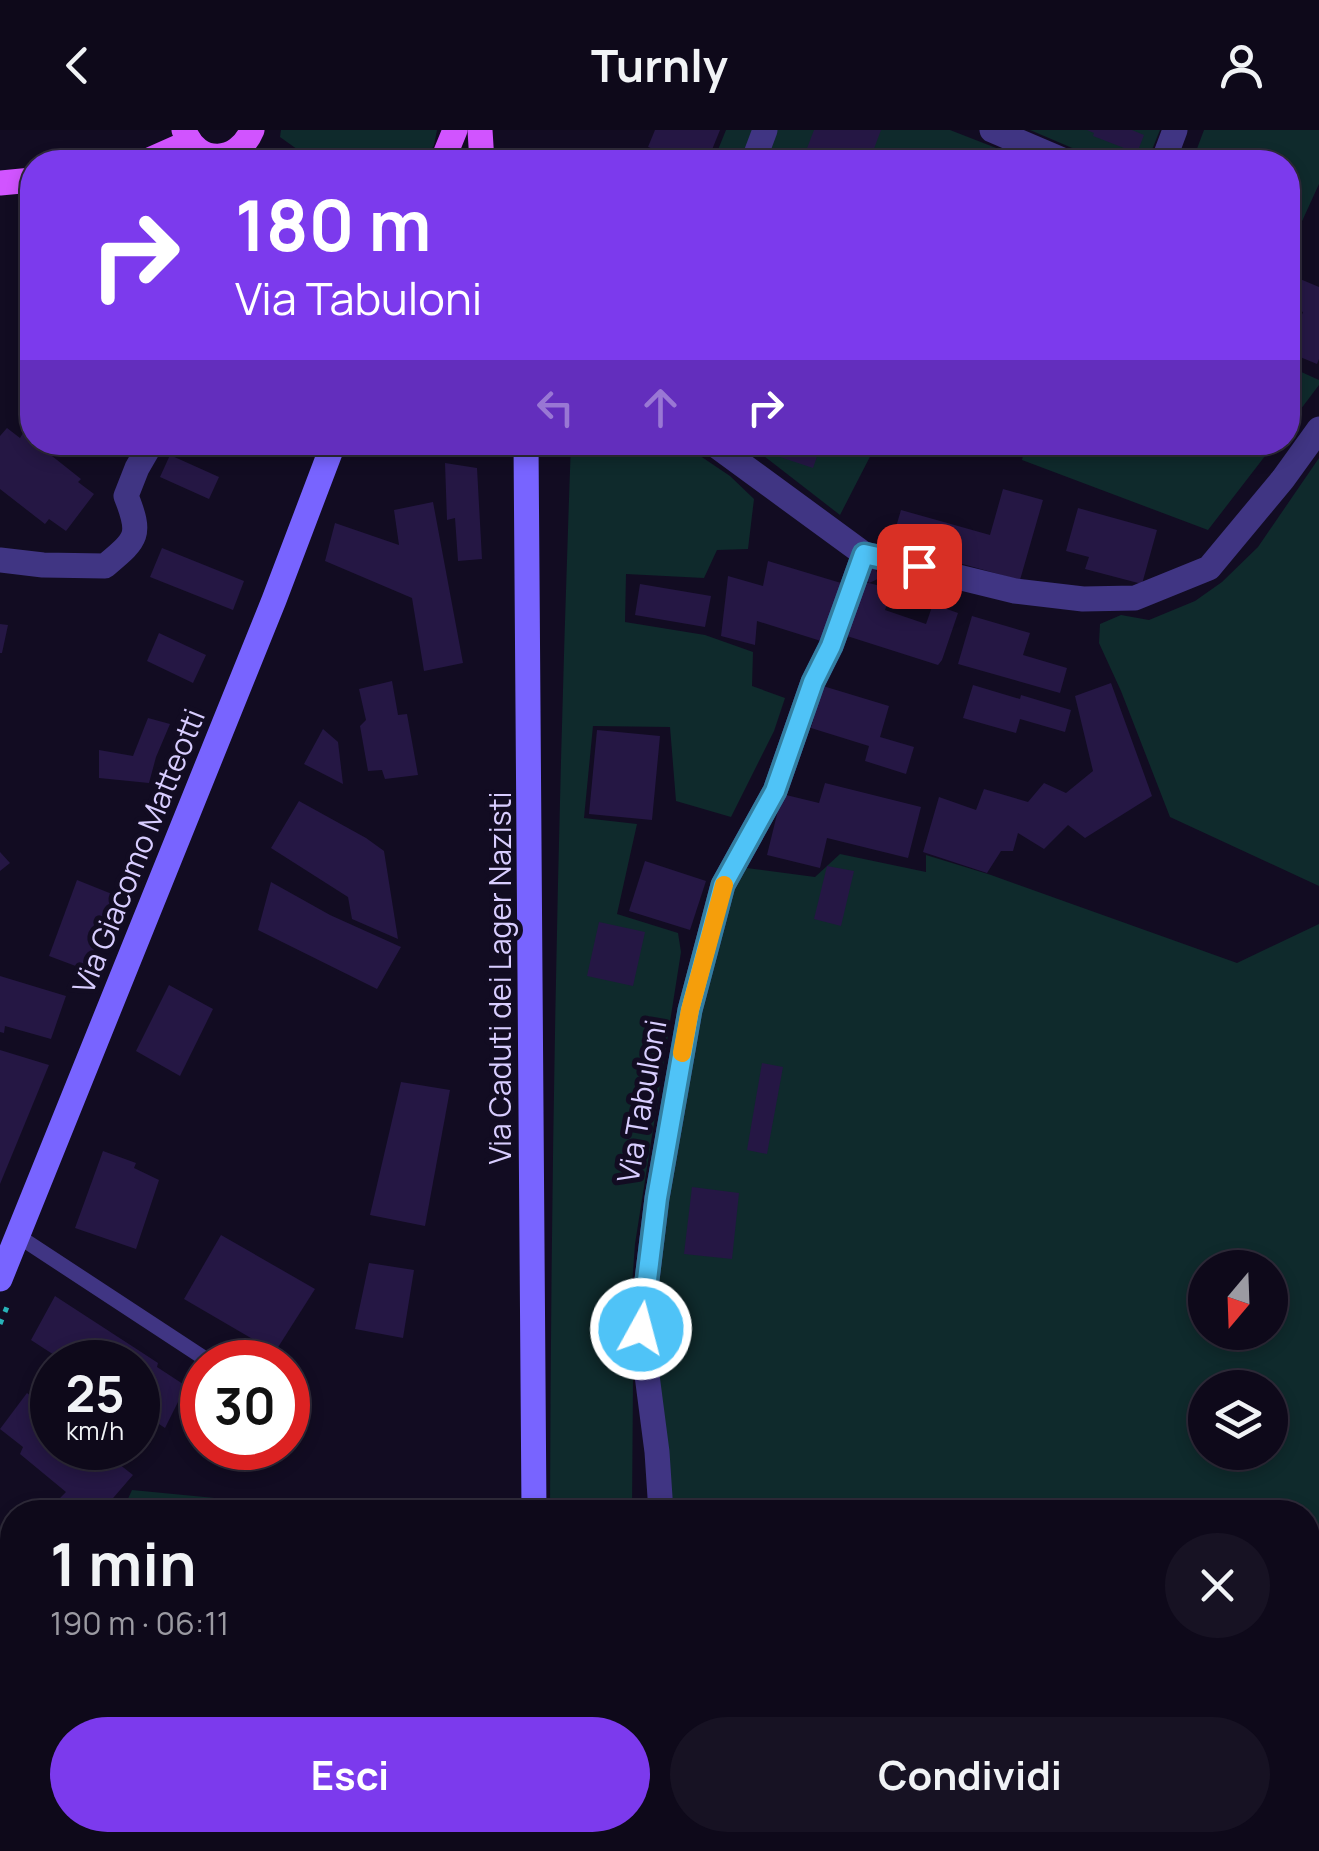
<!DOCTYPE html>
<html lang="it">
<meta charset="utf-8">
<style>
:root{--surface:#0e091a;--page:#171223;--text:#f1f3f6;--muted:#9b9aa2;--line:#2e2a39;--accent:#7c3aed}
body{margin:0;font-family:Manrope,sans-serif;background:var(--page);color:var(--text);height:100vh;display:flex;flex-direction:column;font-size:38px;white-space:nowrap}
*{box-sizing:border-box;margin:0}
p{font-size:32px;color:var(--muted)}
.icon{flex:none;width:55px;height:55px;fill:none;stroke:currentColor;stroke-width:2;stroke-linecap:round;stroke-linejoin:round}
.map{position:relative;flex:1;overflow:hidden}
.side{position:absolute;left:0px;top:1370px;width:1320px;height:352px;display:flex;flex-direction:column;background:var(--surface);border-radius:40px 40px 0 0;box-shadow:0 5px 15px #0003,0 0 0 2px var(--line)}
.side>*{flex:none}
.guide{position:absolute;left:20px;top:20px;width:1280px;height:305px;border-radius:40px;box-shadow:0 5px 15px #0003,0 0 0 2px var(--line);background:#7c3aed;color:#fff;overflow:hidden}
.needle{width:65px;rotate:199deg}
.tools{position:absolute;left:1188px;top:1120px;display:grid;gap:20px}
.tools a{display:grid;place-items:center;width:100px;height:100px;border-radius:50%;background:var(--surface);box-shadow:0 5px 15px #0003,0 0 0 2px var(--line);font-size:50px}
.speed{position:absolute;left:30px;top:1210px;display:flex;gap:20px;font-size:50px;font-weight:700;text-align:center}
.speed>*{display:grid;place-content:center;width:130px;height:130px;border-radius:50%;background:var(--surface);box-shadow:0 5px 15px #0003,0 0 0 2px var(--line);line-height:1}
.speed small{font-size:25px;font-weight:400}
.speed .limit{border:15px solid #d22;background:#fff;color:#111}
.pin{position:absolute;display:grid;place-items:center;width:85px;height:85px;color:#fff;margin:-42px;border-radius:20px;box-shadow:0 5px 15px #0006}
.me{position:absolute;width:110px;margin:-55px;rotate:7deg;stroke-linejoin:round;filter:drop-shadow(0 0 8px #0008)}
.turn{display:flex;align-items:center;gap:35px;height:210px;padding:0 50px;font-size:45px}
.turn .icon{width:130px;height:130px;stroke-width:2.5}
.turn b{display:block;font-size:70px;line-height:85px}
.lanes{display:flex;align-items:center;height:95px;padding:0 50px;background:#0003;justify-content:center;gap:50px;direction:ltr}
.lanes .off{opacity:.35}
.round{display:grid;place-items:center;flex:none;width:105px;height:105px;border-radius:52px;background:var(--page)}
.summary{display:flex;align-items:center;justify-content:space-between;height:170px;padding:0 50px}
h1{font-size:60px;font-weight:700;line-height:75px}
.primary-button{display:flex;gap:20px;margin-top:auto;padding:20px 50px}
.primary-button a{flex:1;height:115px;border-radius:60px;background:var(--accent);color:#fff;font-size:40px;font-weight:700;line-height:115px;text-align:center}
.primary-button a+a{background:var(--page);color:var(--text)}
header{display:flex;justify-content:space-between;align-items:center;height:130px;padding:0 50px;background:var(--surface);font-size:45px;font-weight:700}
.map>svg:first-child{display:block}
</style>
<header><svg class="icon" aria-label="back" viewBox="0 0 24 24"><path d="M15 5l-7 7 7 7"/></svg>Turnly<svg class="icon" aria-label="person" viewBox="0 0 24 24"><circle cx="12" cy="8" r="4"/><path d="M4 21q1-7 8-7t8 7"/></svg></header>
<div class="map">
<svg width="1319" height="1721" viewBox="0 0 1319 1721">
<rect width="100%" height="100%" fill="#120c22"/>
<!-- green -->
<g fill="#0f2a2c" fill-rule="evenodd">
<path d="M281,0H437L434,15L425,32H315L280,7Z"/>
<path d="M726,0H950L1032,32H713Z"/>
<path d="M1030,0H1160L1147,32H1105Z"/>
<path d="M1204,0H1319V54L1288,122V32H1192Z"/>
<path d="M1288,236L1319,250V255L1288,296Z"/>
<path d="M571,313H681L730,346L754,369L748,419L717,420L704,448L626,444L625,492L705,505L753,522L752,556L785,568L774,601L731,687L676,671L670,597L593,596L584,688L637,694L617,784L678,803L681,822L635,1114L629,1197L633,1249L632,1382H550C551,1026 558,669 571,313Z"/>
<path d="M747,313H877L840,385Z"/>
<path d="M1026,313V312L1275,313L1208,400L1022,330Z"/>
<path d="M1319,328V756L1170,687L1121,561L1099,513L1100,494L1121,485L1149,490L1195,471L1222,452L1258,417Z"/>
<path d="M840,724L926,742V725L991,745L1237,833L1319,794V1721H551V1710H1308V1382H670L651,1190L695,888L739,737L815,747ZM1205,1138H1270V1202H1205ZM1205,1258H1270V1322H1205Z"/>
<path d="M132,1360L359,1382H122Z"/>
<path d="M12,1661V1710H516V1721H0V1700Z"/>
</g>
<!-- building -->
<g fill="#251744">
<path d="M655,0H720L707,32H688L648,17Z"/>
<path d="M814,0H881L869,32H835L806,21Z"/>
<path d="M1087,0H1132L1144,5L1137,23L1093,6L1094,3Z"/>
<path d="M990,17L1032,32H984Z"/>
<path d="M1293,146L1319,157V229L1317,234L1288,222L1303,182L1288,176V160Z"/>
<path d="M7,298L20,308L23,303L81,349L78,352L94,364L66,401L49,389L45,394L0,359V306Z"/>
<path d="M441,312H468L465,322Z"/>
<path d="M779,312H822L813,338L774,325Z"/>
<path d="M170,325L219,347L209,369L160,347Z"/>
<path d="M445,333L477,338L482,429L458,431L455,388L447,390Z"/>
<path d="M1003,359L1043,370L1020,450L891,414L901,380L990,405Z"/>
<path d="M433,372L463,533L424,541L412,468L325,431L335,393L399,415L394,380Z"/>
<path d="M1078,378L1157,400L1142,454L1085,439L1089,427L1066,421Z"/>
<path d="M162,418L244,451L233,480L150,447Z"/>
<path d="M768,431L841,453L821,511L757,491L755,515L721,506L728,446L763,456Z"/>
<path d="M874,437L880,448L869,453L864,442Z"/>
<path d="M865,452L892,459L885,480L926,494L933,474L958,483L942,530L938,535L847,506Z"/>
<path d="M640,454L711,466L705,497L635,485Z"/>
<path d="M972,486L1030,503L1023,525L1067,538L1060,563L958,534Z"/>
<path d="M0,494L8,495L2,523H0Z"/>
<path d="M159,503L206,525L193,553L147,531Z"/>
<path d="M392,551L398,585L407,584L418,645L385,649L382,640L368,641L360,596L366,590L359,559Z"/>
<path d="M1111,553L1152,666L1085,708L1068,695L1044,719L1018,703L1013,721H1001L987,743L923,722L939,667L976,680L984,659L1028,672L1044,653L1066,663L1093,641L1075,566Z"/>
<path d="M973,555L1020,569L1021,565L1071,580L1065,602L1020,589L1016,603L963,588Z"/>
<path d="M823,556L889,576L880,607L914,617L906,644L865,631L869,616L811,598Z"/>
<path d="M148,588L170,594L156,627L149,653L99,648V620L133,626Z"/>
<path d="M323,599L338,612L343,654L304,634Z"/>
<path d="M597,600L660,606L652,690L589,684Z"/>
<path d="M825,653L921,677L908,728L827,708L820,738L767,725L782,664L819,673Z"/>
<path d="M299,671L366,708L384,721L398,809L352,789L348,767L271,718Z"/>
<path d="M0,722L10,733L0,741Z"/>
<path d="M645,731L706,751L690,800L629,781Z"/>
<path d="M827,736L854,741L841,796L814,789Z"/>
<path d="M77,750L117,766L89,841L49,826Z"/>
<path d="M271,752L330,785L401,817L377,859L258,800Z"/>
<path d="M599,792L645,802L633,856L587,846Z"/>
<path d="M0,846L66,866L51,909L5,896L4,903L0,902Z"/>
<path d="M169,855L213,879L180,946L136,921Z"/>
<path d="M0,920L49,935L0,1054Z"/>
<path d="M762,933L783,937L767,1024L747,1020Z"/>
<path d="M401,952L450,960L425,1096L370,1085Z"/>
<path d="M103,1021L136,1033L134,1038L159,1050L136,1119L75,1098Z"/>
<path d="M692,1057L739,1063L732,1129L684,1124Z"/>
<path d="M221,1105L315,1159L275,1222L184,1169Z"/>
<path d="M369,1133L414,1140L403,1208L355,1199Z"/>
<path d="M55,1166L158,1233L157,1237L186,1256L165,1298L138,1280V1232H65L31,1210Z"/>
<path d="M27,1263L52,1282V1318H89L96,1323L101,1320L133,1345L101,1382H76L59,1369L66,1362L20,1324L23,1317L0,1299Z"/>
<path d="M0,1435L12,1440V1514L8,1525L0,1521Z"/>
<path d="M0,1657L12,1676V1681L0,1689Z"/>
</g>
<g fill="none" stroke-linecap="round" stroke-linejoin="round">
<!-- path -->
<path stroke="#28b2b8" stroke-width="5" stroke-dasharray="5 8" stroke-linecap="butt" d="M0,1194L9,1172"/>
<!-- lane -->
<path stroke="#403583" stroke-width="15" d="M18,1106L210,1232"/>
<!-- street -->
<g stroke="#403583" stroke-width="25">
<path d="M992,0L1067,32"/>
<path d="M753,32L765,0"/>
<path d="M1163,32L1175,0"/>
<path d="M711,312L864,424L1015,461L1083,469L1135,468L1209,438L1283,349L1319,299"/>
<path d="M0,430L43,435L105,436C137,409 142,406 126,366L137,338L152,312"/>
<path d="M661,1382L657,1322L641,1199L657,1068L690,880L723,755L775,661L813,552L831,516L864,424"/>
</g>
<!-- secondary -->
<g stroke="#7864ff" stroke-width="25">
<path d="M526,312L534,1382"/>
<path d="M0,1149L274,470L334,312"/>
<path d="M534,1710V1721"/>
</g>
<!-- primary -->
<g stroke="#d154ff" stroke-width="25">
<path d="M184,0C197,36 238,34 252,0"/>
<path d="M480,0L482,32"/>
<path d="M145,32L190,12"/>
<path d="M442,32L455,0"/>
<path d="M0,53L32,50"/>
</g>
</g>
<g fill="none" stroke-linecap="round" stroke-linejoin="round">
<!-- route casing -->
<g stroke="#337fa1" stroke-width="25">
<path id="route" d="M641,1199L657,1068L690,880L723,755L775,661L813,552L831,516L864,424L919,436"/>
</g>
<!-- route -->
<use href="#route" stroke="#4fc3f7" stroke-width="18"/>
<!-- slow -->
<path stroke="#f59e0b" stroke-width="18" d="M682,923L690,880L724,755"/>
</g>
<g text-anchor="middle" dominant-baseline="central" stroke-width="10" stroke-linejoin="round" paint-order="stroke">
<!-- street labels -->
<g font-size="30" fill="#d8cdff" stroke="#120c22">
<text transform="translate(138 721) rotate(-68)">Via Giacomo Matteotti</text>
<text transform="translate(499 848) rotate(-90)">Via Caduti dei Lager Nazisti</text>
<text transform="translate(641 971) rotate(-80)">Via Tabuloni</text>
</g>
</g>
</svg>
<div class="tools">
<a><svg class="needle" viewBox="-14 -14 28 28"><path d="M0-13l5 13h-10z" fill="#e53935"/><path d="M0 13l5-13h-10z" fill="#9b9aa2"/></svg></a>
<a><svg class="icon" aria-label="layers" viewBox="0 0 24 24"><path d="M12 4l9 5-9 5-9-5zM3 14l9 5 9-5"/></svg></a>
</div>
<div class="speed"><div>25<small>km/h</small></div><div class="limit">30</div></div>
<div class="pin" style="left:919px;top:436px;background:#d93025"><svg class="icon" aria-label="arrive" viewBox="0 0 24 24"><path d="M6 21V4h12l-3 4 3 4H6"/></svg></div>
<svg class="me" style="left:641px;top:1199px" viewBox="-20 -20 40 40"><circle r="17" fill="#4fc3f7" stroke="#fff" stroke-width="3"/><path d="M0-11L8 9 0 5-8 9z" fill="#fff"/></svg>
<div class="guide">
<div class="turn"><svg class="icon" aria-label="right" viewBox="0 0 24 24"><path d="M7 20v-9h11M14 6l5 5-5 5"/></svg><div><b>180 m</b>Via Tabuloni</div></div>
<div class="lanes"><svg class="icon off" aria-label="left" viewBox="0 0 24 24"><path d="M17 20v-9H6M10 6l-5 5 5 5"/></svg><svg class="icon off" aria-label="ahead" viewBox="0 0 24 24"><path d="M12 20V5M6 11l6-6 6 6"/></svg><svg class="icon" aria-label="right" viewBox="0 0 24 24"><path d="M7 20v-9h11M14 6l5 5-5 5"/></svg></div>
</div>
<section class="side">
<div class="summary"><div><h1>1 min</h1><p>190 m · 06:11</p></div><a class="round"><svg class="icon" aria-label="close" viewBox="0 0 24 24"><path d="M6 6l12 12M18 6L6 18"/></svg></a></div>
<div class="primary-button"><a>Esci</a><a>Condividi</a></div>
</section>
</div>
